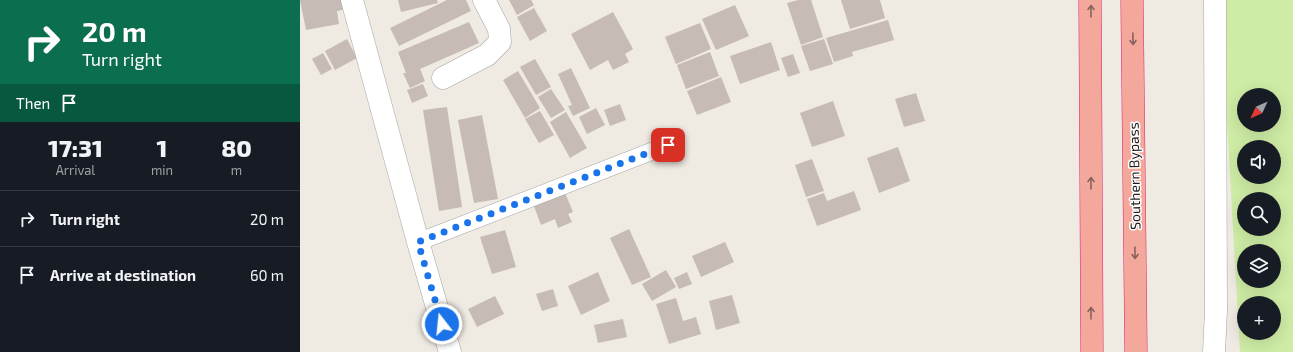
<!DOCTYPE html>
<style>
:root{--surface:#171b24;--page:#20242c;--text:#f1f3f6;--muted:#9ea1a6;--line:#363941}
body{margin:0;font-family:"Exo 2",sans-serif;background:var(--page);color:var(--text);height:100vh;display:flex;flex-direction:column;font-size:15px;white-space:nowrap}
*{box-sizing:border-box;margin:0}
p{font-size:13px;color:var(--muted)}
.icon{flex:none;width:22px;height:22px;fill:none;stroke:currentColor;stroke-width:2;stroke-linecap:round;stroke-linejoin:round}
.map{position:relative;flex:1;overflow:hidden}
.sheet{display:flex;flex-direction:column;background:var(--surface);width:300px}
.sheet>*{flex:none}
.banner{background:#0b6e4f;color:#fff;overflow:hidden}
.needle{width:26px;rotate:226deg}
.controls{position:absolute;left:937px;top:88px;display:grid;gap:8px}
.controls a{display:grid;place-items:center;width:44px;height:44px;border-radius:50%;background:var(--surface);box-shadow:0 4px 16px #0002;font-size:20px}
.pin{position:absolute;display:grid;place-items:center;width:34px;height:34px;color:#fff;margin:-17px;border-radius:8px;box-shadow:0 2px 6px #0006}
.me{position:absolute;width:44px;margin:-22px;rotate:344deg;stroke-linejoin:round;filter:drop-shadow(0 0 3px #0008)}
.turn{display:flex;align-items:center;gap:14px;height:84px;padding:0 16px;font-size:18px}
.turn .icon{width:52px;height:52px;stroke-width:2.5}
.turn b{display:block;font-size:28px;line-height:34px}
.then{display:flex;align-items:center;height:38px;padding:0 16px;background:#0003;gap:8px;font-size:15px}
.eta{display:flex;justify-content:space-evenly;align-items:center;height:68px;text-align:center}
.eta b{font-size:24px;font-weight:800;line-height:28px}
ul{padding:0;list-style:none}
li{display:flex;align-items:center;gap:12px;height:56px;padding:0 16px;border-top:1px solid var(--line)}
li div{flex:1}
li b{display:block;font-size:15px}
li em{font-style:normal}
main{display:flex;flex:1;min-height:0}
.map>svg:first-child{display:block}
</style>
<main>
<section class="sheet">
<div class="banner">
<div class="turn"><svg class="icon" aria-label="right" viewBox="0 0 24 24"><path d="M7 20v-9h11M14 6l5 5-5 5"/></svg><div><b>20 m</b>Turn right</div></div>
<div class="then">Then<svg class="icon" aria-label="arrive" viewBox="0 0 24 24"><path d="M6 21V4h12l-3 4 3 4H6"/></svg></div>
</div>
<div class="eta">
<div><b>17:31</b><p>Arrival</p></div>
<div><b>1</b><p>min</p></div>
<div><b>80</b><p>m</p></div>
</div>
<ul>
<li><svg class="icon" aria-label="right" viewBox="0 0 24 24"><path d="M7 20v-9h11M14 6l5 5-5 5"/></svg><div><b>Turn right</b></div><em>20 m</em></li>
<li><svg class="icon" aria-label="arrive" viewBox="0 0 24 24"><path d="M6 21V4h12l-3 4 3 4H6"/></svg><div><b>Arrive at destination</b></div><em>60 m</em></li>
</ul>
</section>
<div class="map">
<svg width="993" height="352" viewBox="0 0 993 352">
<rect width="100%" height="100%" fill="#efeae2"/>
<!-- grass -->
<path fill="#ceeca5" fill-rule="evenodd" d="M920,0H993V352H940ZM944,95H974V125H944ZM944,147H974V177H944ZM944,199H974V229H944ZM944,251H974V281H944ZM944,303H974V333H944Z"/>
<!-- building -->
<g fill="#c7bbb5">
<path d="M0,0H46L48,9L37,11L39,24L6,30Z"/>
<path d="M98,0H137L138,3L101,12Z"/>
<path d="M147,0H166L171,11L99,46L90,28Z"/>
<path d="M209,0H231L234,5L217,15Z"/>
<path d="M498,0H511L523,37L501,45L487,3Z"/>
<path d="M541,0H580L585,18L550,29Z"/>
<path d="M435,5L449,36L416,50L402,19Z"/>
<path d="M234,8L247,31L230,41L217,17Z"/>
<path d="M313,12L333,49L325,54L329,62L313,70L308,60L290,70L271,34Z"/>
<path d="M588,20L594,40L552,52L553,56L534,62L526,38Z"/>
<path d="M169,22L179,43L120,69L125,81L110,88L103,73H106L98,52Z"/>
<path d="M400,23L411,49L376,64L365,37Z"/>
<path d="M47,39L57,58L35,70L25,51Z"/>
<path d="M524,39L533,64L510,71L501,46Z"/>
<path d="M471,42L480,70L440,84L430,56Z"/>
<path d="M410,52L419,76L386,89L377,65Z"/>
<path d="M23,53L32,69L21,75L12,59Z"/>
<path d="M493,54L500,73L488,77L481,58Z"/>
<path d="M235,59L251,87L236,95L220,67Z"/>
<path d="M271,68L290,108L273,116L268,106L272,105L258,74Z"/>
<path d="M218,71L240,108L225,118L203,80Z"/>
<path d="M421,77L431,102L397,115L387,91Z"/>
<path d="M123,84L128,96L112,103L107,90Z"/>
<path d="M251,89L265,110L251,118L238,97Z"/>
<path d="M616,93L625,121L604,127L595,99Z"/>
<path d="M533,101L545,136L512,147L500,113Z"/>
<path d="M320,104L326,120L310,126L304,110Z"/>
<path d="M147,107L162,207L139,211L123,110Z"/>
<path d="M296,108L305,125L287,134L279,117Z"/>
<path d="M240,111L254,135L239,143L225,119Z"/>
<path d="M266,112L287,148L270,158L250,122Z"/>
<path d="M182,115L198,199L174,203L158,120Z"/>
<path d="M598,147L610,181L579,193L567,158Z"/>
<path d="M512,159L524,191L506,197L495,165Z"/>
<path d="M263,188L273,212L268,214L272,222L258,228L255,219L241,225L232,201Z"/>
<path d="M554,191L561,210L517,226L507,199L524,193L527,201Z"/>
<path d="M329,229L351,277L332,285L310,238Z"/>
<path d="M205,230L216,267L192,274L180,237Z"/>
<path d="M425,242L434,262L401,277L392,256Z"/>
<path d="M366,270L376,287L352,301L342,284Z"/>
<path d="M298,272L310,301L281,315L268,286Z"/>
<path d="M387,272L392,284L379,289L374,278Z"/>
<path d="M253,289L258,306L242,311L236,294Z"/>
<path d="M432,295L440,323L416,330L409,301Z"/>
<path d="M195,296L204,314L177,327L168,309Z"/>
<path d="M376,298L383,321L396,317L401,334L369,344L356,304Z"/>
<path d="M323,319L327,337L298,343L294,325Z"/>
</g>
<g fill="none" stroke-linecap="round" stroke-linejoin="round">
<!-- service casing -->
<g stroke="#a4a4a4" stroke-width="18">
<path id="service" d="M118,242L368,145"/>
</g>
<!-- minor casing -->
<g stroke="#a4a4a4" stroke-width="23">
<g id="minor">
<path d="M52,0L118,242L150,352"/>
<path d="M143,78L187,55L200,42L199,29L184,0"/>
<path d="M914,352L916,311L915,0"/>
</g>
</g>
<!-- trunk casing -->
<g stroke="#e11b70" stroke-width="23">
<g id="trunk">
<path d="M790,0L792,352"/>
<path d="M832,0L836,352"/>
</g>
</g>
<!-- service -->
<use href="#service" stroke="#fff" stroke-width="17"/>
<!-- minor -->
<use href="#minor" stroke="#fff" stroke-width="22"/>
<!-- trunk -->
<use href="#trunk" stroke="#f4a89c" stroke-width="22"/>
</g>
<!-- one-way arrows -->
<defs><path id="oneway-shaft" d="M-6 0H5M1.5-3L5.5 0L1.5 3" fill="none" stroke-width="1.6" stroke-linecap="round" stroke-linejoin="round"/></defs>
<g stroke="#88625c">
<use href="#oneway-shaft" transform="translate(791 11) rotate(-90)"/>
<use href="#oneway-shaft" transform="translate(833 39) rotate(89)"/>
<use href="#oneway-shaft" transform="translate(791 183) rotate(-90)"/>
<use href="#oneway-shaft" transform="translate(835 253) rotate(89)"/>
<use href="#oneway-shaft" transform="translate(791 313) rotate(-90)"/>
</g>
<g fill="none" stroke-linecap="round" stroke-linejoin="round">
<!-- route -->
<path stroke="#1a73e8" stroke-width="7" stroke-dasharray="0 12.6" d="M142,324L118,242L368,145"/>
</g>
<g text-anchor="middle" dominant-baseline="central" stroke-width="3" stroke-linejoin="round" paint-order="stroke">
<!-- street labels -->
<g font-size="14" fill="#1d1d1d" stroke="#fff">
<text transform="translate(834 176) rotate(-91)">Southern Bypass</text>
</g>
</g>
</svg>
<div class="controls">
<a><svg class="needle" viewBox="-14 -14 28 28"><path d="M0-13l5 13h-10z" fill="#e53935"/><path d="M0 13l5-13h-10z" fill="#9ea1a6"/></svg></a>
<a><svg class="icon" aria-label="sound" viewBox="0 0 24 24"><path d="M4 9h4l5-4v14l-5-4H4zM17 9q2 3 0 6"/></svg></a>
<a><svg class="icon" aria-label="search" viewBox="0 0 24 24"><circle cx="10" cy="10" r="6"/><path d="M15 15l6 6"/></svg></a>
<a><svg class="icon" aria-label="layers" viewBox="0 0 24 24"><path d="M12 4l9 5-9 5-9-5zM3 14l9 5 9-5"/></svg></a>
<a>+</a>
</div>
<div class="pin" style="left:368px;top:145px;background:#d93025"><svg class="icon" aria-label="arrive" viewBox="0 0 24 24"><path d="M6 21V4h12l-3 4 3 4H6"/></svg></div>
<svg class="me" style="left:142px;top:324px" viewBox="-20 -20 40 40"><circle r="17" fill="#1a73e8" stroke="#fff" stroke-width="3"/><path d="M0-11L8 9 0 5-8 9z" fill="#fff"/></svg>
</div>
</main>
